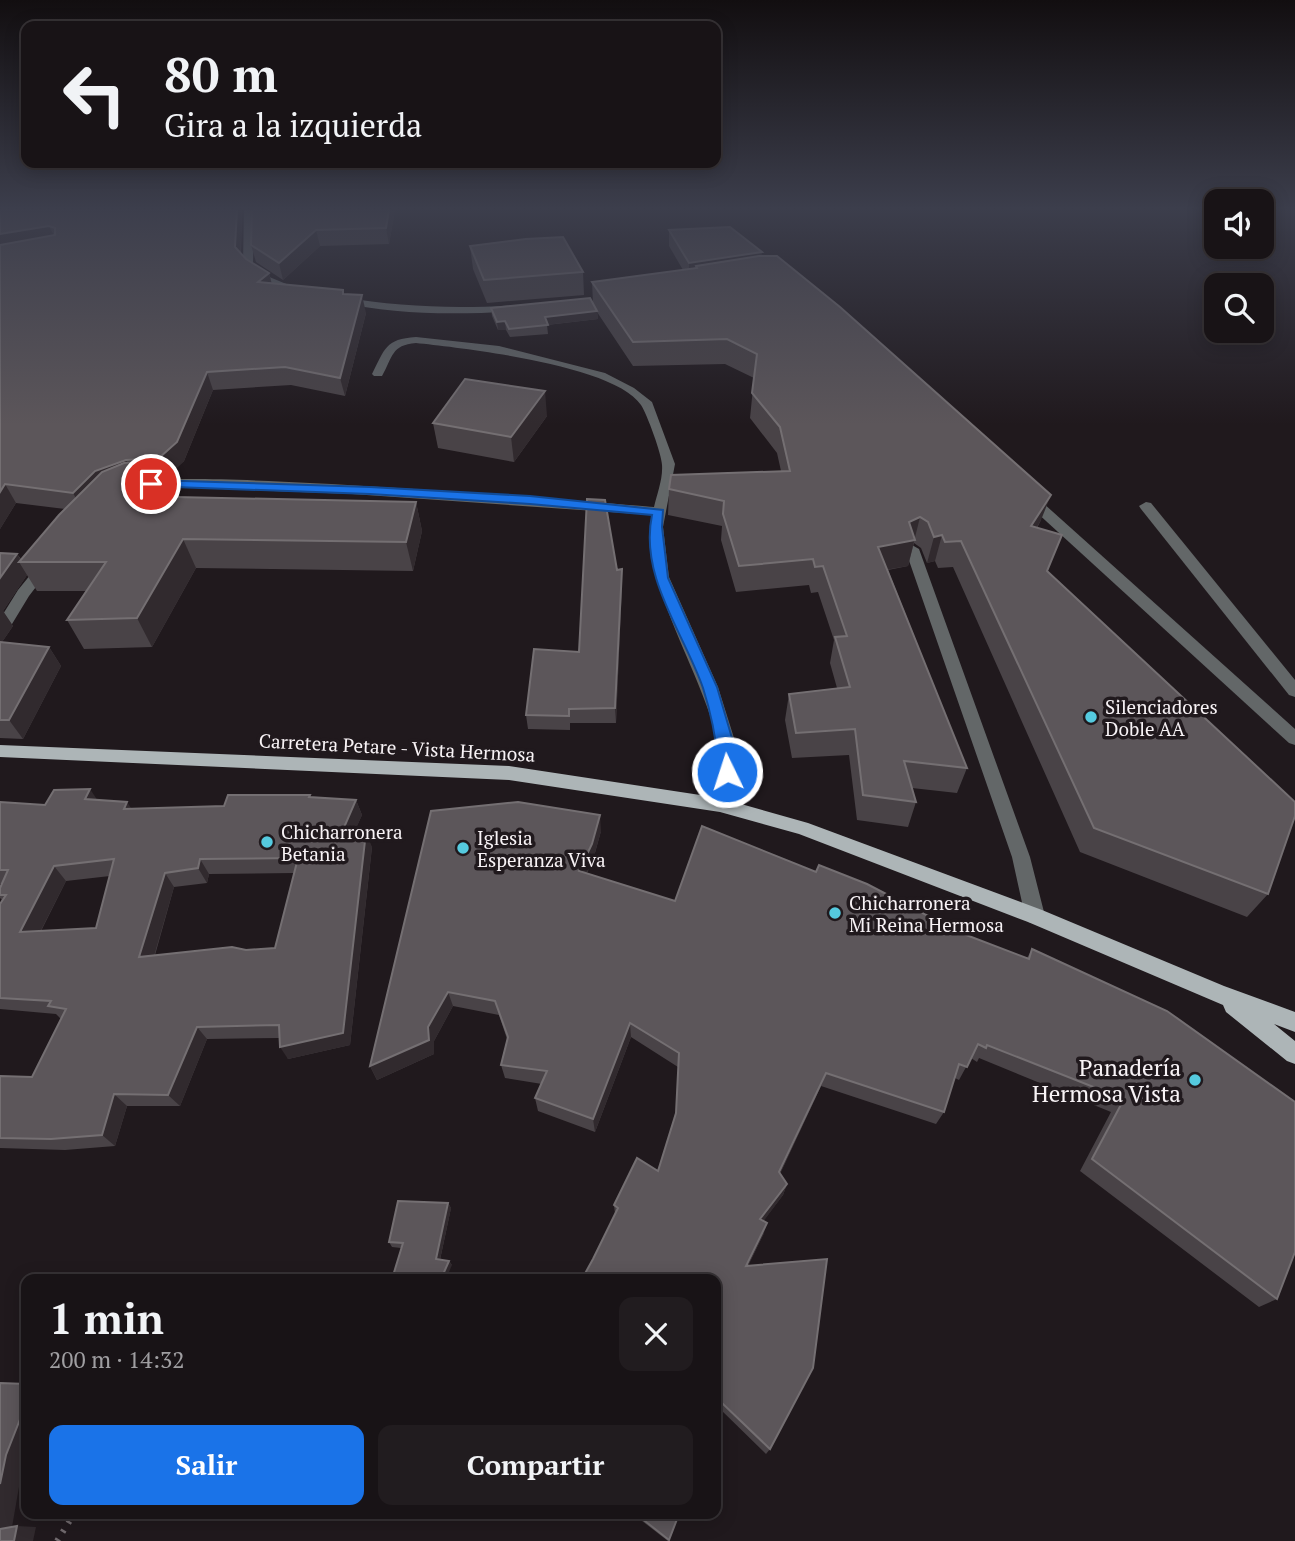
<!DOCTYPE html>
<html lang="es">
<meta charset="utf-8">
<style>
:root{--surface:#181316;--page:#211c1f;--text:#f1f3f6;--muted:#9f9ea1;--line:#363235;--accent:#1a73e8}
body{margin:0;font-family:"PT Serif",serif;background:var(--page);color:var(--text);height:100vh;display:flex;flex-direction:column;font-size:26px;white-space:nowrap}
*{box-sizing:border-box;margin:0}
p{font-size:23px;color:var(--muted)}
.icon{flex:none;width:38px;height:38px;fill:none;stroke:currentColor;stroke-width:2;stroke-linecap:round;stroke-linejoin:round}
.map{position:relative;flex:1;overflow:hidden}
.panel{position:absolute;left:21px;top:1274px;width:700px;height:245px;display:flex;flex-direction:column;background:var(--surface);border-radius:14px;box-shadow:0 4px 18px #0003,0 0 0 2px var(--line)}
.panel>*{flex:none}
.banner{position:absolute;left:21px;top:21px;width:700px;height:147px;border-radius:14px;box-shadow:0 4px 18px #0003,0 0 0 2px var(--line);background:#181316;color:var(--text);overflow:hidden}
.controls{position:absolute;left:1204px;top:189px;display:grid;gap:14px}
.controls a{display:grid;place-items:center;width:70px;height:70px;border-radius:14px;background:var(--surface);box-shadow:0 4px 18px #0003,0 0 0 2px var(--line);font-size:35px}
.pin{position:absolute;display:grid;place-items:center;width:60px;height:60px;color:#fff;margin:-30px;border:4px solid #fff;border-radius:50%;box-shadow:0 2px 7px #0007}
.me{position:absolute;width:77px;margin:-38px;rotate:356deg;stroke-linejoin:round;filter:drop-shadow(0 0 5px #0008)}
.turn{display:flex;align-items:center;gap:24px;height:147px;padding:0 28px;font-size:32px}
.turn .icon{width:91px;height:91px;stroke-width:2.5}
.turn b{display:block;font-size:49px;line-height:60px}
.round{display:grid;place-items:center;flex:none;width:74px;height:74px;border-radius:14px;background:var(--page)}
.headline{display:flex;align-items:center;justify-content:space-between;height:119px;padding:0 28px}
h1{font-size:42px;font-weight:600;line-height:52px}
.primary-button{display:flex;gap:14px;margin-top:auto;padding:14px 28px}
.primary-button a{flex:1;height:80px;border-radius:14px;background:var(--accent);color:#fff;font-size:28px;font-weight:600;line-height:80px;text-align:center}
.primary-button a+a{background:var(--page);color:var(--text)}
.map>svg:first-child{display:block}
</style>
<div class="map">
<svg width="1295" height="1541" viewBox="0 0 1295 1541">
<rect width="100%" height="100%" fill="#20191d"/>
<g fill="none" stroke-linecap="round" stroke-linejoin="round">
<!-- path -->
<path stroke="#726b6f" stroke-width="6" stroke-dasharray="2.5 8" stroke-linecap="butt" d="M57,1541L74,1514"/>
<!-- lane -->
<g fill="#636768" fill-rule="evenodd">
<path d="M1146,502L1151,503L1295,680V697L1289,695L1141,509L1139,506Z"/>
<path d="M912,545L919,549L1030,857L1045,916L1042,922L1035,924L1028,922L1025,916L1012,857L905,549Z"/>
</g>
<!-- street -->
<g fill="#636768" fill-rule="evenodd">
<path d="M244,210H254L253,264L262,274L301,290V294C280,295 255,279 243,264Z"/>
<path d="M342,297C400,307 457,309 516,305L521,308L516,311C457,315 396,315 338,302V298Z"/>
<path d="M416,337L499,346L605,373L634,388L652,402L675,464L663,527L669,577L718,687L734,738L736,772L726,810H714L711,805C716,782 721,759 716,736C702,673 637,574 652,515L352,494L168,487L135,489L128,485C151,465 593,502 654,507C657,494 663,479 662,465C662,455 647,414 641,405C615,365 463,348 416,343C391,345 393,357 382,376H374L372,374C385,349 385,339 416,337Z"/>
<path d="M1028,493L1033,494L1295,729V745L1289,743L1023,500L1021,497Z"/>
<path d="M45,561L52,566L29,596L12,624H2L0,619L18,590L40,563Z"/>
</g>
<!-- primary -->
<path fill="#adb5b7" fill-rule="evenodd" d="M0,745L509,766L720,798L808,823L1042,910L1224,986L1295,1012V1032L1274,1024L1295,1041V1064L1287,1061L1226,1012L1223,1005L1028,922L799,834L720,812L509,780L0,757Z"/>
</g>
<!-- wall -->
<g fill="#494347" fill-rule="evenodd">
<path d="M0,210H244H242L241,253L246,259L269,273L272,284L344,294L366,313L345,396L291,385L213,390L184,461L168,476L154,477L160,490L157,497L416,502L422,531L413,571L196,568L152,647L84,649L67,620L86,591H37L27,575L3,611L13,626L2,642L49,647L61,666L23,739L0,738V553L17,554L21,559L65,509L16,503L0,529Z"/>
<path d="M252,210H395L389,244L320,246L283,280L256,262L251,245Z"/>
<path d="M669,230L762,256L1041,520L1037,528L1048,571L1268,894L1247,917L1080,852L953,567L938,568L935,561L927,563L921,548L914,543L908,566L888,570L967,768L957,793L912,788L916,802L908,827L857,820L849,755L792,758L785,720L789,694L837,688L830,663L834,640L818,592L811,593L809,585L736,592L721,540L722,526L668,515L669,489L781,471L777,453L750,418L754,378L725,364L633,366L597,312L598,319L547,325L548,334L510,337L506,330H498L492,316L491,308L593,303L592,282L683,270L669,246Z"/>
<path d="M470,246L583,272L584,295L487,303L473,269Z"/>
<path d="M547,416L514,462L438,448L433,423Z"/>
<path d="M622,569V584L616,723H570V730L528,729L526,715L579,652L617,570Z"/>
<path d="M310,795L311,798L356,800L362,815L354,832L372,847L350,1045L288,1059L280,1038L207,1039L180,1106H127L115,1146L65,1150L0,1148V1075L1,1076L32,1077L61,1019L56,1014L0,1009V904L2,900L0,898V888L2,884H0V802L45,805L98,800L131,809L224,806ZM294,873L275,948L155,955L174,887L207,883L209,874ZM110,876L96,928L41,931L66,881Z"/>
<path d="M601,831L593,860L587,873L675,901L961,933L1027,958L1032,949L1277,1299L1259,1307L1080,1171L1111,1112L979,1058L977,1062L971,1058L959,1080L955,1078L944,1112L936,1124L821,1086L780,1174L787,1184L783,1195L763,1221L764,1233L748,1266L770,1449L766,1454L719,1408L593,1259L615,1214L614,1205L658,1171L676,1115L678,1067L631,1037L595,1132L538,1111L535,1098L542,1084L505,1078L501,1065L507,1039L499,1015L453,1006L434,1041V1054L377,1080L370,1066Z"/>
<path d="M448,1203L451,1208L440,1260L449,1261L452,1265L401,1248L392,1247L389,1242Z"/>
<path d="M633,1514H679L668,1541Z"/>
</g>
<!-- shaded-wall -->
<g fill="#312a2e">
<path d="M237,210H244H242L240,264L235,247Z"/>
<path d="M389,210H395L389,244L386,228Z"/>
<path d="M49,226L57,242L0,252V234Z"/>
<path d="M316,230L320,246L283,280L279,263Z"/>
<path d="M762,252L761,267L696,266L695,278L689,279V263Z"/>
<path d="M269,273L273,290L258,282Z"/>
<path d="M362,295L366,313L345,396L340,378Z"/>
<path d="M597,311L598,319L546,325L545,317Z"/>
<path d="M505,321L506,330H498L497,322Z"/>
<path d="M207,372L213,390L184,461L168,476L159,458Z"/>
<path d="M545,391L547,416L514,462L511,437Z"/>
<path d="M126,460L135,478L83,511L73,493L95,471Z"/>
<path d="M147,462L160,490L143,525L129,496Z"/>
<path d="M5,484L16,503L0,529V492Z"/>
<path d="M1051,495L1041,520L1022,552L1031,526Z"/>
<path d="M416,502L422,531L413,571L406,542Z"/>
<path d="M920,517L908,566L873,572L878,547L909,522Z"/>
<path d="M942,535L935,561L927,563L934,537Z"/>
<path d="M183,539L196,568L152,647L137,618Z"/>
<path d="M17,554L22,562H19L27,575L3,611L13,626L0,645V578Z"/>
<path d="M622,569V584L616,723L615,708Z"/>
<path d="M49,647L61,666L23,739L9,720Z"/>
<path d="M90,789L100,804L85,799Z"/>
<path d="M356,800L362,815L348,847L342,832Z"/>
<path d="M127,802L137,817L124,809Z"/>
<path d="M600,815L601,831L593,860L580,886L579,871Z"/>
<path d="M366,832L372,847L350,1045L288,1059L280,1047Z"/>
<path d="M200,859L209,874L207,883L198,868Z"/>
<path d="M54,866L66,881L33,946L20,932Z"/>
<path d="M165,873L174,887L150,970L139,957Z"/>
<path d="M448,992L453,1006L434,1041V1054L377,1080L370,1066L428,1027Z"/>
<path d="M630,1023L631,1037L595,1132L593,1119Z"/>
<path d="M197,1027L207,1039L180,1106L168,1095Z"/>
<path d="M826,1073L821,1086L775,1184L779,1172Z"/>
<path d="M114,1094L127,1106L115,1146L102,1135Z"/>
<path d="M787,1184L783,1195L757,1230L760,1219Z"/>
<path d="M448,1203L451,1208L439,1264L436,1259Z"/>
<path d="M767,1223L764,1233L743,1275L746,1266Z"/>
<path d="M449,1261L452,1265L446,1279H441Z"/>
<path d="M26,1404V1452L24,1458L11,1533L0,1532V1484L6,1455Z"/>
<path d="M17,1526L36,1527L33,1541H14Z"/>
</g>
<!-- building -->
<g fill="#5c565a" stroke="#746f72" stroke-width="2" fill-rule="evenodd">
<path d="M0,210H237L235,247L246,259L269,273L258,282L343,290V294L362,295L340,378L285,367L207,372L177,442L159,458L126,460L95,471L73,493L5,484L0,492V245L55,235V228L49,226L0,234Z"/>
<path d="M252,210H389L386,228L316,230L279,263L251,245Z"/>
<path d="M730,227L762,252L689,263L669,230Z"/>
<path d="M563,237L583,272L484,280L470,246L526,239Z"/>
<path d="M759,256H777L840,307L1051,495L1031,526L1062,535L1047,571L1295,802V816L1268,894L1094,828L961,541L945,542L942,535L934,537L928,522L920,517L909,522L915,540L878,547L967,768L904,761L916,802L863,795L855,729L796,733L789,694L850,687L835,637L847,636L823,566L815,567L813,559L739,566L723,514L724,501L669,489L671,475L790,471L780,427L752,393L757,354L727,339L633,342L592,282L697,268L696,266Z"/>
<path d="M590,298L597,311L545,317L548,325L509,329L505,321L497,322L491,308Z"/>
<path d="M465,379L545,391L511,437L433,423Z"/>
<path d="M147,462L129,496L416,502L406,542L183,539L137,618L67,620L106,562H19L59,515L102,472L124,463Z"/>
<path d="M587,499L605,500L617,570L622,569L615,708L569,709V716L526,715L534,649L579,652Z"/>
<path d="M0,553L17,554L0,578Z"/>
<path d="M0,642L49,647L9,720H0Z"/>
<path d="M90,789L85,799L127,802L124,809L224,806L228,795H310L309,797L356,800L342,832H366L343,1033L280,1047L279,1025L197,1027L168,1095L114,1094L102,1135L51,1139L0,1138V1076L32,1077L66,1009L48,1006L51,1001L0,998V904L6,895H0V888L8,870H0V802L45,805L54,790ZM298,858L275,948L246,950L232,947L139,957L165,873L198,868L200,859ZM114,859L96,928L20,932L54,866Z"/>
<path d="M518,802L600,815L592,844L579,871L675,901L702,826L816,872L819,865L867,884L961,933L1029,959L1032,949L1167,1011L1295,1102V1252L1277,1299L1092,1159L1124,1099L987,1045L986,1048L978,1044L967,1067L959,1064L944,1112L826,1073L779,1172L787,1184L760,1219L767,1223L746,1266L827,1259L813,1368L770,1449L721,1402L716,1416V1279H582L593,1259L618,1208L614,1205L637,1158L658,1171L676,1113L679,1053L630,1023L593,1119L535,1098L547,1071L501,1065L508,1037L495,1001L448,992L428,1027L429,1040L370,1066L431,811Z"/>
<path d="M398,1201L448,1203L436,1259L449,1261L441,1279H392L403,1243L389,1242Z"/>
<path d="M0,1383L26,1384V1404L6,1455L0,1484Z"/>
<path d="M636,1514H679L669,1540Z"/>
<path d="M17,1526L14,1541H0V1529Z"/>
</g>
<!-- sky -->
<linearGradient id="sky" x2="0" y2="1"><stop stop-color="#120e10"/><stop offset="0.49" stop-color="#3c3e4c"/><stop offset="1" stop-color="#3c3e4c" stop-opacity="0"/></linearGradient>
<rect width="1295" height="425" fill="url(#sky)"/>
<!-- route -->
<path fill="#1a73e8" stroke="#114b97" stroke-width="2" d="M151,480L370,487L530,496L663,510L662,527L668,578L717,687L732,738L735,772L727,778L719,772C717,743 712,716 703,688C684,633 639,577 652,515L530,504L370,494L147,486V481Z"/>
<!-- markers -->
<g fill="#55cadf" stroke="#20191d" stroke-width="2.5">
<circle cx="1091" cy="717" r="7"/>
<circle cx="267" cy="842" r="7"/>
<circle cx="463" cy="848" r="7"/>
<circle cx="835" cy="913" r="7"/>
<circle cx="1195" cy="1080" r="7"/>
</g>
<g text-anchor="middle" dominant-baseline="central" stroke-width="7" stroke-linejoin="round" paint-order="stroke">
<!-- poi labels -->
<g font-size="19" fill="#f8f3f6" stroke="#20191d" text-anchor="start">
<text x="1105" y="706">Silenciadores<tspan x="1105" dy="22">Doble AA</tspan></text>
<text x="281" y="831">Chicharronera<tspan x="281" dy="22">Betania</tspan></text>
<text x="477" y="837">Iglesia<tspan x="477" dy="22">Esperanza Viva</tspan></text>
<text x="849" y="902">Chicharronera<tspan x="849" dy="22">Mi Reina Hermosa</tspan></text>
</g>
<!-- street labels -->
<g font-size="19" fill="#f8f3f6" stroke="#20191d">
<text transform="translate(397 747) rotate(3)">Carretera Petare - Vista Hermosa</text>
</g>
<!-- near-poi labels -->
<g font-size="23" fill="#f8f3f6" stroke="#20191d" text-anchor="end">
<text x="1181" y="1067">Panadería<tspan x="1181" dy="26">Hermosa Vista</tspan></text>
</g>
</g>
</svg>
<div class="controls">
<a><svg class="icon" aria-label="sound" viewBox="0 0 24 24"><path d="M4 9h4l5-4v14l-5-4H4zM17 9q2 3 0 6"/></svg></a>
<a><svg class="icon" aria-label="search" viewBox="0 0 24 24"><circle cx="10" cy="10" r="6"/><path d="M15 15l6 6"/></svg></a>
</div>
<div class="pin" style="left:151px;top:484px;background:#d93025"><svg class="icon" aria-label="arrive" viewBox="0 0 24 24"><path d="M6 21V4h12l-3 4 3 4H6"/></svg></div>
<svg class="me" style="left:727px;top:772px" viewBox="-20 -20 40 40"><circle r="17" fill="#1a73e8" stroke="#fff" stroke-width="3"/><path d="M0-11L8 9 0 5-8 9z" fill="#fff"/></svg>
<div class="banner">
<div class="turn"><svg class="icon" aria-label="left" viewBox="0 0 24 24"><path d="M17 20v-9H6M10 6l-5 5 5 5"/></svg><div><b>80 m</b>Gira a la izquierda</div></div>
</div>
<section class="panel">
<div class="headline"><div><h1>1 min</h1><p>200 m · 14:32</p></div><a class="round"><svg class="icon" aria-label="close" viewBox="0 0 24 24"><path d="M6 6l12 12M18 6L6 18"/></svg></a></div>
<div class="primary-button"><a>Salir</a><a>Compartir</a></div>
</section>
</div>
